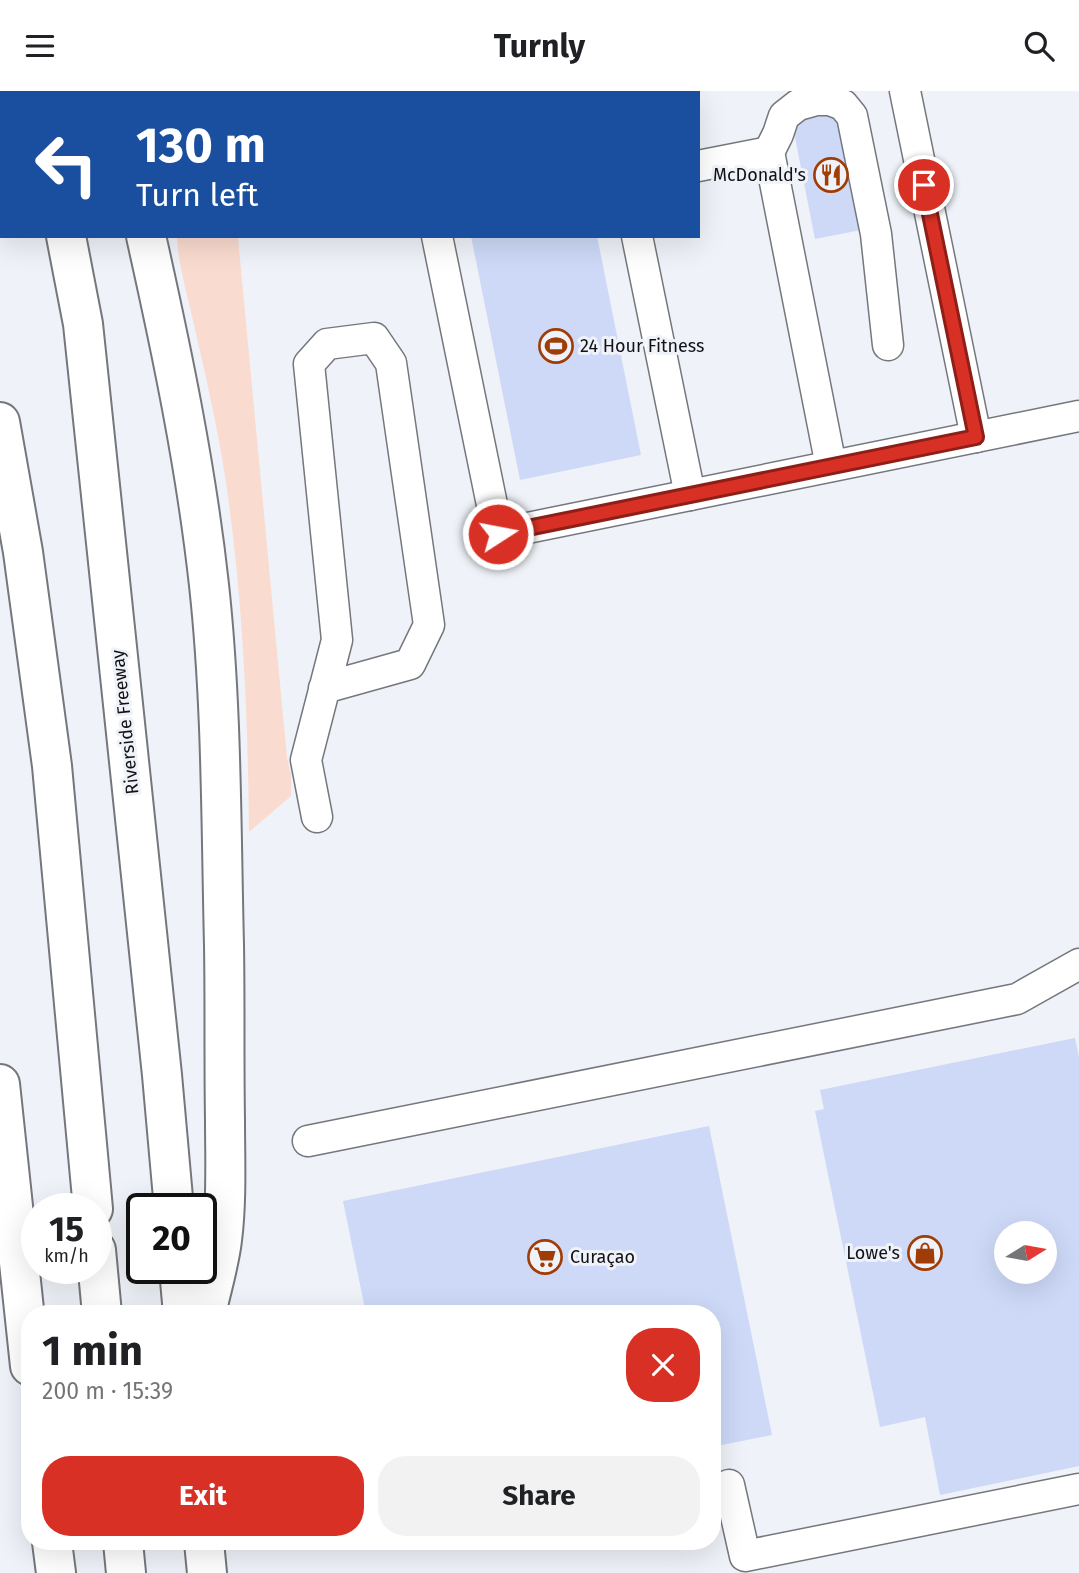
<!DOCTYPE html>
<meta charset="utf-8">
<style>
:root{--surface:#fff;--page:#f2f2f2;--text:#202124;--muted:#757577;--accent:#d93025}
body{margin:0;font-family:"Fira Sans",sans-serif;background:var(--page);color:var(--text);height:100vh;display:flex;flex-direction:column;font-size:26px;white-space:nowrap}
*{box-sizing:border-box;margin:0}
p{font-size:23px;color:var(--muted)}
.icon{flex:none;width:38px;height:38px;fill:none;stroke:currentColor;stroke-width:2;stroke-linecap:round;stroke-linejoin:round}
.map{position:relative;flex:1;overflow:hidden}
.drawer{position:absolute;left:21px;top:1214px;width:700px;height:245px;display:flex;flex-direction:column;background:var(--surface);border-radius:28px;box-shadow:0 7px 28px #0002}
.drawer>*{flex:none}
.banner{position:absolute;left:0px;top:0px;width:700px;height:147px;box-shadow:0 7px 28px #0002;background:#1a4fa0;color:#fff;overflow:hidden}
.needle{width:46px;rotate:79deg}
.buttons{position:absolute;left:994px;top:1130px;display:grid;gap:14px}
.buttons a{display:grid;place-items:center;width:63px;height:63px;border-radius:50%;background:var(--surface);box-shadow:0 7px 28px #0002;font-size:35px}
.speed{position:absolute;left:21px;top:1102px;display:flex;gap:14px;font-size:35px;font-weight:700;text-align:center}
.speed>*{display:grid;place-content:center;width:91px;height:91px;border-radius:50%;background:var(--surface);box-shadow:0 7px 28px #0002;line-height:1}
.speed small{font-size:18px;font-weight:400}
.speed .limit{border:4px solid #111;border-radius:10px;background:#fff;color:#111}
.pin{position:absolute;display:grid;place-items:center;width:60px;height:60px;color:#fff;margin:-30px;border:4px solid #fff;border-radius:50%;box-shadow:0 2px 7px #0007}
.me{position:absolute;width:77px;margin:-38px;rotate:79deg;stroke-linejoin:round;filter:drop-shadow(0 0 5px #0008)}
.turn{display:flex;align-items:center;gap:24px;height:147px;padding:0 21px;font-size:32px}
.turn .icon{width:91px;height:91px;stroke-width:2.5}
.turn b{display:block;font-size:49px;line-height:60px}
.round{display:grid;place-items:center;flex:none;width:74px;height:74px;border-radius:28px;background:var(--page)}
.headline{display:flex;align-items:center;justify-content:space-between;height:119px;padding:0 21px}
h1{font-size:42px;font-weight:700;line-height:52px}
.action{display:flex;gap:14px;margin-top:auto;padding:14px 21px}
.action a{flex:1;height:80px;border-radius:28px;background:var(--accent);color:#fff;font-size:28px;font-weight:700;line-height:80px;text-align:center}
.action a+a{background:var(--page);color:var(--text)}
header{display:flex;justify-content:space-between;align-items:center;height:91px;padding:0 21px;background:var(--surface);font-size:32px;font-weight:700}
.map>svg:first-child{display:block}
</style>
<header><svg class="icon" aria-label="menu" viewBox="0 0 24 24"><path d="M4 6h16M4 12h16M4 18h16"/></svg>Turnly<svg class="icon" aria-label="search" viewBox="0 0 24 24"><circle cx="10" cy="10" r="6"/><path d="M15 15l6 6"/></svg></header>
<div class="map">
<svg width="1079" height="1482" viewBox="0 0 1079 1482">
<rect width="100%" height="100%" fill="#eff2f8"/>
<!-- green -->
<path fill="#fadbcf" d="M177,145H243L238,147L287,667L291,684V705L249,741C248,624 243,507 226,391C218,338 206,286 194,234C188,205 178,175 177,145Z"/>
<!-- building -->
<g fill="#cdd9f7" fill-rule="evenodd">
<path d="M847,20L871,137L815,148L792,31Z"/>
<path d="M471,145H597L641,364L520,389Z"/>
<path d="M1075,947L1079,966V1375L940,1404L925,1326L880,1336L815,1020L824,1018L820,999ZM1006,1143H1045V1181H1006Z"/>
<path d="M709,1035L772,1344L712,1356V1223H366L343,1110Z"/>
</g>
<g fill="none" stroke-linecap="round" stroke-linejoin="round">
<!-- minor casing -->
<g stroke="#74777c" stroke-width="33">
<g id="minor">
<path d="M905,0L976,346"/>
<path d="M233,2L243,0"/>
<path d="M518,2L526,0"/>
<path d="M0,48H2"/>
<path d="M769,61L778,43L784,25L798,14L816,9H830L843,14L852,25L876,143L888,254"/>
<path d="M698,75L769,61L831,375"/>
<path d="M0,107L2,106"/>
<path d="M437,145L498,443L1079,325"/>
<path d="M637,145L690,404"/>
<path d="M317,726L306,669L337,549L309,273L327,253L374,247L391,272L429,534L410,573L324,597"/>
<path d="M308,1050L1017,908L1079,873"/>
<path d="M729,1394L745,1465L1079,1398"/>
</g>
</g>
<!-- highway casing -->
<g stroke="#74777c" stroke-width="42">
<g id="highway">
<path d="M37,0L38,2"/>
<path d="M111,0V2"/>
<path d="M66,145L83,233L162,984L174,1118"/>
<path d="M146,145C172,261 196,376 209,494C222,613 221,734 224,854C225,912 224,970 225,1029C225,1068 227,1109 222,1149C219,1174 211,1199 206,1223"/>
<path d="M0,331L23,461L52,675L93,1118"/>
<path d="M0,993L30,1275"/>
<path d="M96,1159L102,1223"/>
<path d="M179,1178L183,1223"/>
<path d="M52,1451L56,1482"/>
<path d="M123,1451L126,1482"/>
<path d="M204,1451L207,1482"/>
</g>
</g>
<!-- minor -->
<use href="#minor" stroke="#fff" stroke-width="30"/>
<!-- highway -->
<use href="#highway" stroke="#fff" stroke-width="38"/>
</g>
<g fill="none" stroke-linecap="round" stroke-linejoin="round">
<!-- route casing -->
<g stroke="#8d1f18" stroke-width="18">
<path id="route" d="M498,443L976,346L924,94"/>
</g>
<!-- route -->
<use href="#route" stroke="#d93025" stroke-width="12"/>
</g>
<!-- icons -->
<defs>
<g id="restaurant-ring" transform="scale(1.75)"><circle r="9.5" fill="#eff2f8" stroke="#a03c05" stroke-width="1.5"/><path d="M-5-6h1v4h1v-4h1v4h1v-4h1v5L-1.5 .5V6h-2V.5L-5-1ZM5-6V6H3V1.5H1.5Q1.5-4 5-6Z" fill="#a03c05"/></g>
<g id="stadium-ring" transform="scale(1.75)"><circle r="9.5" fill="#eff2f8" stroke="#a03c05" stroke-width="1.5"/><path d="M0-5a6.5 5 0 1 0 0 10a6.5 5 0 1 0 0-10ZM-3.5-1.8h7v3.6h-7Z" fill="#a03c05"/></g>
<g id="shop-ring" transform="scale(1.75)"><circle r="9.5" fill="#eff2f8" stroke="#a03c05" stroke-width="1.5"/><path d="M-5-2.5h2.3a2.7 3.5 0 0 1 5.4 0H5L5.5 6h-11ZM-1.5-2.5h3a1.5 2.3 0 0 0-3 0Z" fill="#a03c05"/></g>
<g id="supermarket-ring" transform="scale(1.75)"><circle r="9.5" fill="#eff2f8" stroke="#a03c05" stroke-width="1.5"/><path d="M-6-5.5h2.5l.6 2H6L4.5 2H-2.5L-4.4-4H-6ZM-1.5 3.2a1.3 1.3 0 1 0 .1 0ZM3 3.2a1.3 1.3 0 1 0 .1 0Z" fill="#a03c05"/></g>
</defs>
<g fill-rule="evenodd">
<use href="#restaurant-ring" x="831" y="84"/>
<use href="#stadium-ring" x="556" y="255"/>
<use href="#shop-ring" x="925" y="1162"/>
<use href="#supermarket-ring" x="545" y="1166"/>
</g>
<g text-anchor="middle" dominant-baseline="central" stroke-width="6" stroke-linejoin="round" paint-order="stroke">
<!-- poi labels -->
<g font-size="18" fill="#121215" stroke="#eff2f8" text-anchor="end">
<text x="806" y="84">McDonald's</text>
<text x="580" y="255" text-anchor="start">24 Hour Fitness</text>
<text x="900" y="1162">Lowe's</text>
<text x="570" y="1166" text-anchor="start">Curaçao</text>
</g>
<!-- street labels -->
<g font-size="18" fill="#121215" stroke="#eff2f8">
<text transform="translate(125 631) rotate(-96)">Riverside Freeway</text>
</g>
</g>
</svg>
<div class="buttons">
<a><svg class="needle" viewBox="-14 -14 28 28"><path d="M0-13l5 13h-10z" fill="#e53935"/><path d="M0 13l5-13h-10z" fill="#757577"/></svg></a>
</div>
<div class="speed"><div>15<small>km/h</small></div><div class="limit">20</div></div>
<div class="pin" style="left:924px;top:94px;background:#d93025"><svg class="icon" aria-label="arrive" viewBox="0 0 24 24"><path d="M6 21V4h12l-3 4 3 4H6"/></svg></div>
<svg class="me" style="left:498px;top:443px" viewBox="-20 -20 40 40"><circle r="17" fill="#d93025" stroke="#fff" stroke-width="3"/><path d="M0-11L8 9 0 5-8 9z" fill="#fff"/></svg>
<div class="banner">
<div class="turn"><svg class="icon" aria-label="left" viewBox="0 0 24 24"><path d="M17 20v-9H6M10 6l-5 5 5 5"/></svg><div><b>130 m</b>Turn left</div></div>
</div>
<section class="drawer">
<div class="headline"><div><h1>1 min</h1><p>200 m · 15:39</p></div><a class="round" style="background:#d93025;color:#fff"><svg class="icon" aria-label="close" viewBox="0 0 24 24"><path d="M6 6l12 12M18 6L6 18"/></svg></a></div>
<div class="action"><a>Exit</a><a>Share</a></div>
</section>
</div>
